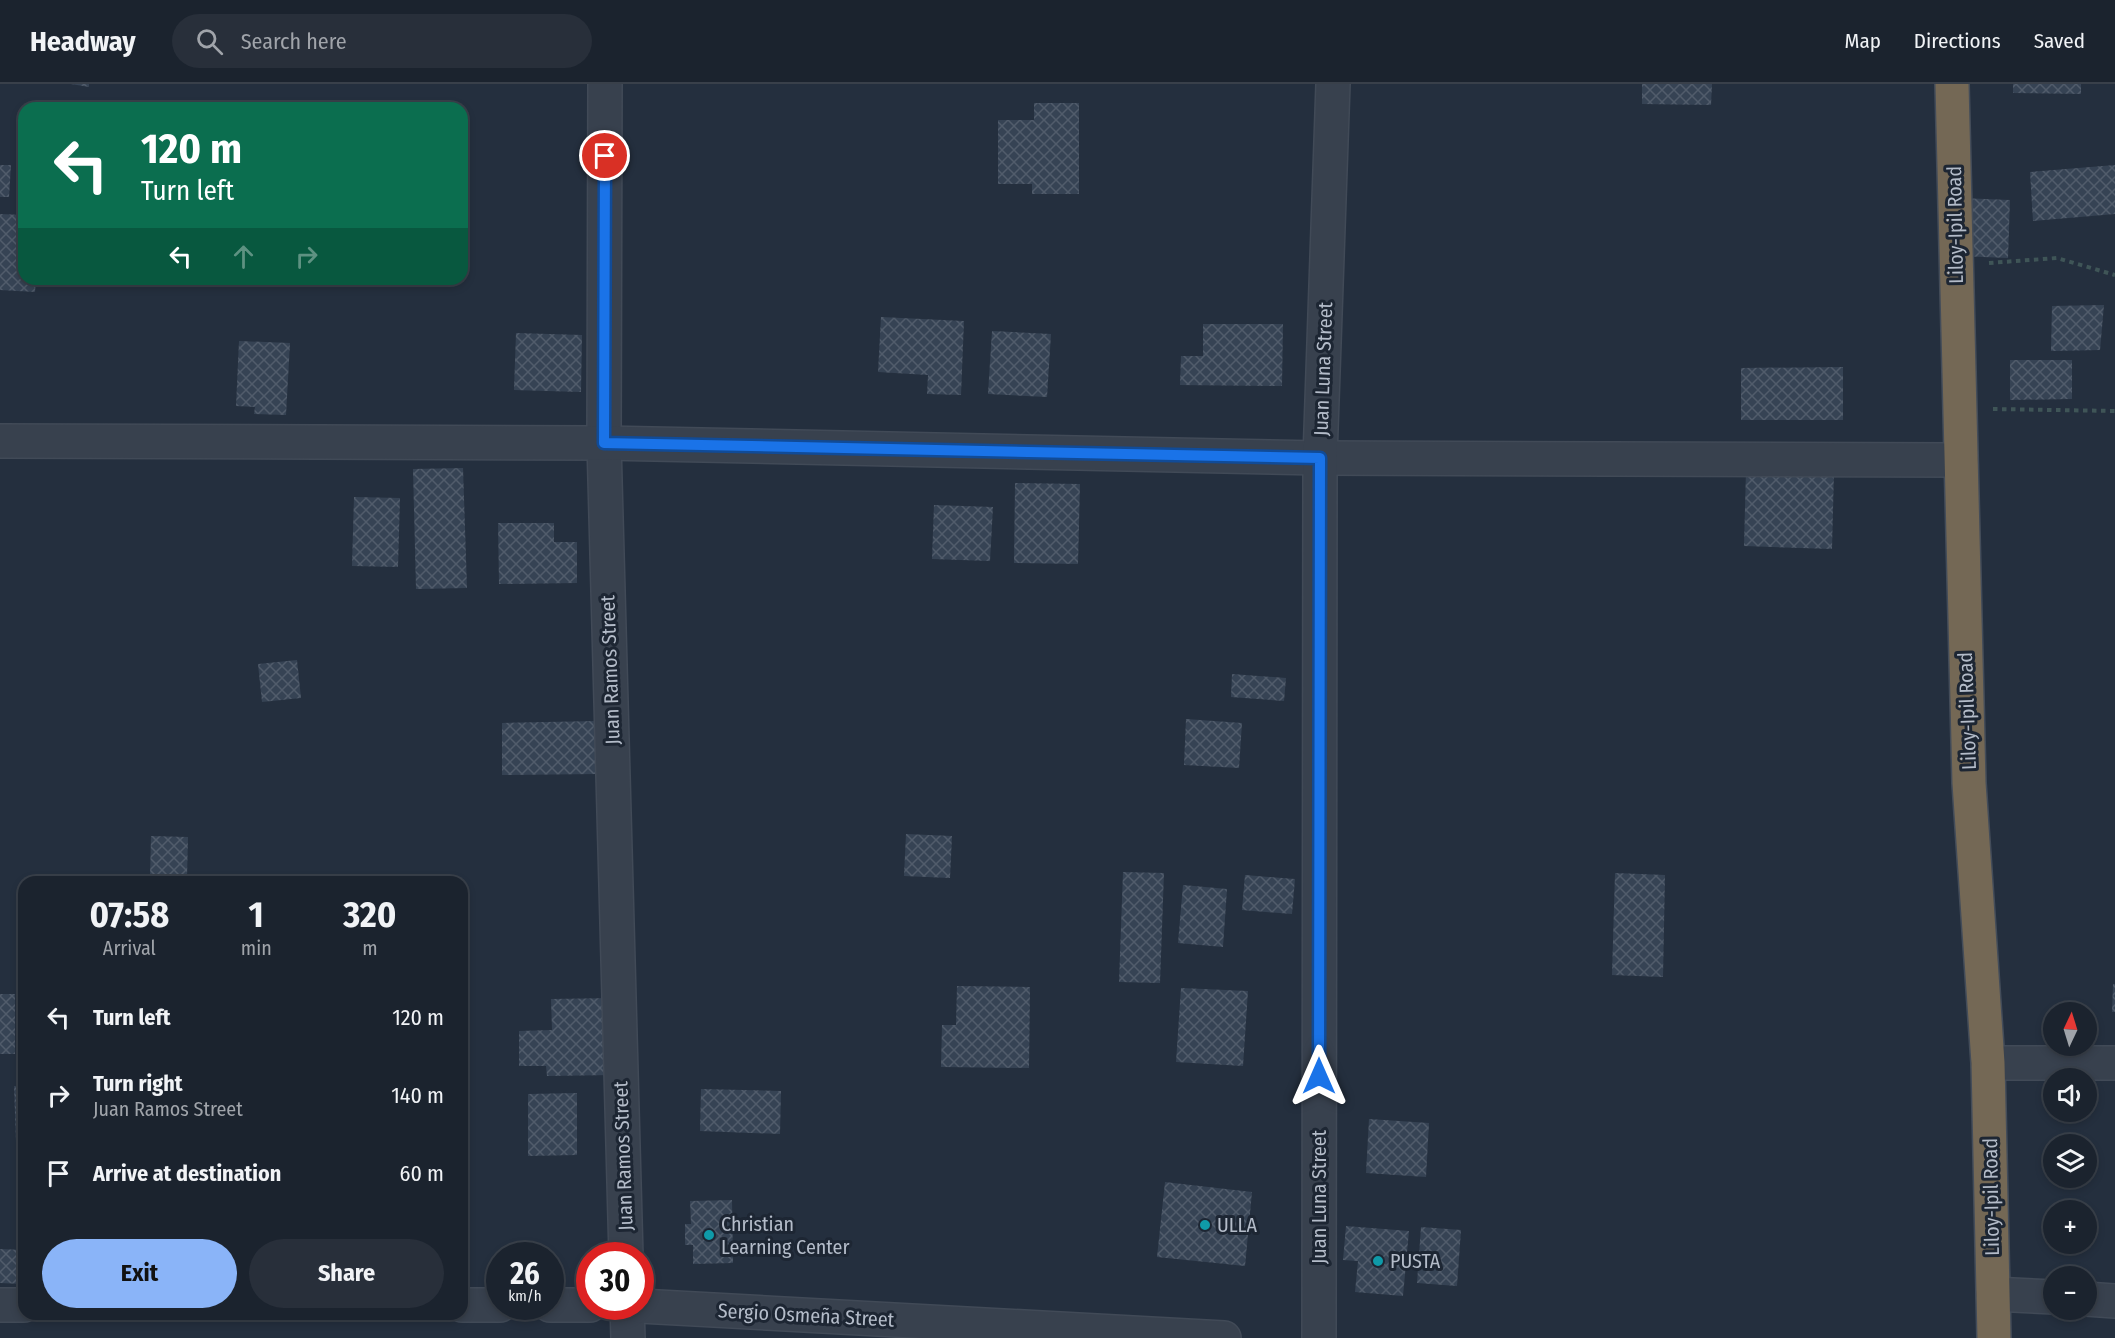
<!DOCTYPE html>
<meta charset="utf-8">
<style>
:root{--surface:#1b232e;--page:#282f3a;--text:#f1f3f6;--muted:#a0a4aa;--line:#39404a;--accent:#8ab4f8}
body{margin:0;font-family:"Fira Sans Condensed",sans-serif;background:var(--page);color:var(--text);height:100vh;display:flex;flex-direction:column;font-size:22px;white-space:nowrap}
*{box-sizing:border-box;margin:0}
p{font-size:20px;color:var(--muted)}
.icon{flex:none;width:33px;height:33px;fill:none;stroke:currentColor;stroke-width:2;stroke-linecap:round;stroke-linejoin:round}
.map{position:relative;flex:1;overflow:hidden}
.details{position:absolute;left:18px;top:792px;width:450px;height:444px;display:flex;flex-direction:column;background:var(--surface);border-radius:18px;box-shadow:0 3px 9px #0003,0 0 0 2px var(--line)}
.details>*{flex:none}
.top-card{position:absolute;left:18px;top:18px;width:450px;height:183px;border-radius:18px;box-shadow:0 3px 9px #0003,0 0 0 2px var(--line);background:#0b6e4f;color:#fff;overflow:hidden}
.needle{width:39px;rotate:4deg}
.fabs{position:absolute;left:2043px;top:918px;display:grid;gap:12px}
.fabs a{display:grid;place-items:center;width:54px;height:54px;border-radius:50%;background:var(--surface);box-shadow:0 3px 9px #0003,0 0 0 2px var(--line);font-size:30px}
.speed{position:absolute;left:486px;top:1158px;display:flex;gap:12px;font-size:30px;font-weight:700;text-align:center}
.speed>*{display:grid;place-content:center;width:78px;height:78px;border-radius:50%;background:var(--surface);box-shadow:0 3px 9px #0003,0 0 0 2px var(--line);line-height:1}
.speed small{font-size:15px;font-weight:400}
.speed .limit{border:9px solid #d22;background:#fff;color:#111}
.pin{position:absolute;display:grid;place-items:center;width:51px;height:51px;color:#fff;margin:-26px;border:3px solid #fff;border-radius:50%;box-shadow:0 2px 6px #0007}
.me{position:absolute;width:66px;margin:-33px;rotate:0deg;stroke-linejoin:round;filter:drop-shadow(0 0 4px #0008)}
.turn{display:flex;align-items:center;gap:21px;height:126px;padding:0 24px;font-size:27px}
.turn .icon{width:78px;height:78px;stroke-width:2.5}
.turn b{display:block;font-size:42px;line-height:51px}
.lanes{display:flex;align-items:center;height:57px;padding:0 24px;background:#0003;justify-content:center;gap:30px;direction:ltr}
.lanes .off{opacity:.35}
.eta{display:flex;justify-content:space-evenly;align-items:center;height:102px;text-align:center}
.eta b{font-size:36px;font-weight:700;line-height:42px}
.button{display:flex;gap:12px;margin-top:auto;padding:12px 24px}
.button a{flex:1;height:69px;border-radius:36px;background:var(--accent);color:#111;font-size:24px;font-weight:700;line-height:69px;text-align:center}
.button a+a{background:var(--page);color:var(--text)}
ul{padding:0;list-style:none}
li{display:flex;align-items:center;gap:18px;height:78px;padding:0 24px}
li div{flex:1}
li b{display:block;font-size:22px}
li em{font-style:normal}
header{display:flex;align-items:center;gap:36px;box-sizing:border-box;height:84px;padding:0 30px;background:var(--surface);border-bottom:2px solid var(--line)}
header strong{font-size:28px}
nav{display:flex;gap:33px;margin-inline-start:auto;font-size:21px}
.search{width:420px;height:54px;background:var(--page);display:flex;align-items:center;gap:15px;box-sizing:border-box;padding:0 21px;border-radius:33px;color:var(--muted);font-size:22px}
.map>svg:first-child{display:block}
</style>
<header>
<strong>Headway</strong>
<div class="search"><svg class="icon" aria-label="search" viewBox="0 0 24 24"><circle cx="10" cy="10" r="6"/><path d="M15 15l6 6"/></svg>Search here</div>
<nav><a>Map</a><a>Directions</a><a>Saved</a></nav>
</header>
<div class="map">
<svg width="2115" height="1254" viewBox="0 0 2115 1254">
<defs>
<pattern id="building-cross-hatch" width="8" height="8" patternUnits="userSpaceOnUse" patternTransform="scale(1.5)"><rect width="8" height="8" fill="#364354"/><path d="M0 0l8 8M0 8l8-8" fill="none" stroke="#515c6b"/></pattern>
</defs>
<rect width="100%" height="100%" fill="#242f3e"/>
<!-- building -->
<g fill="url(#building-cross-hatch)">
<path d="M71,0H89V3Z"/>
<path d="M1642,0H1712L1711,21L1642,20Z"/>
<path d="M2013,0H2081V10L2013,9Z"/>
<path d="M1034,19H1079V110H1032V100H998V36H1034Z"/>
<path d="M0,81H11L9,113H0Z"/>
<path d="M2115,81V130L2033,137L2030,88Z"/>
<path d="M1961,114L2010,116L2008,174L1958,172Z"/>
<path d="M0,130L24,131V195H36L35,208L0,206Z"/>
<path d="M2104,221L2100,266L2051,267L2052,222Z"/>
<path d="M881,233L964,237L961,311L927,310L928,291L878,288Z"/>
<path d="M1203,240H1283L1282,302L1180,301L1181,272H1203Z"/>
<path d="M992,247L1051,250L1047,313L988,310Z"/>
<path d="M516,249L582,251L581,308L514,306Z"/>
<path d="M239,257L290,259L286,331L254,330L255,323L236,322Z"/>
<path d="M2010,276H2072V315L2010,316Z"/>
<path d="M1843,283V336H1741V284Z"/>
<path d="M463,384L467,504L416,505L413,385Z"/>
<path d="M1746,386L1834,388L1832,465L1744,462Z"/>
<path d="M1015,399L1080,400L1078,480L1014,479Z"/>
<path d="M354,413L400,414L398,483L352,482Z"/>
<path d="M934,421L993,423L990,477L932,475Z"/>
<path d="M498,439H554V458H577V499L499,500Z"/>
<path d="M297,576L301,614L262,618L258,580Z"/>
<path d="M1232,590L1286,594L1284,617L1231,613Z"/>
<path d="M1186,635L1242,639L1239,684L1184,681Z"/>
<path d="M597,637V690L502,691V639Z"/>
<path d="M906,750L952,752L950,794L904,792Z"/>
<path d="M151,752L188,753L187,793L150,792Z"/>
<path d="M1123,788L1164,789L1160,899L1119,898Z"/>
<path d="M1615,789L1665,791L1663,893L1612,891Z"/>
<path d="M1245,791L1295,795L1292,830L1242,826Z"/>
<path d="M1183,801L1227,805L1223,863L1178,859Z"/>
<path d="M2113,900H2115V928H2112Z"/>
<path d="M957,902L1030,903L1029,984L941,983L942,941H956Z"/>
<path d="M1181,904L1248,907L1243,982L1176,978Z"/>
<rect x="0" y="910" width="15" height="60"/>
<path d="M612,914L613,991L547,992L546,982H519V947L552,946L551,915Z"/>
<path d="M21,923H24V962H20Z"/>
<path d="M14,1002H24V1086H17Z"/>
<path d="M701,1005L781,1007L780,1050L700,1047Z"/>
<path d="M577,1009V1071L528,1072V1010Z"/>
<path d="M1369,1035L1429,1039L1426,1093L1366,1089Z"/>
<path d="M1165,1098L1252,1108L1245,1182L1157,1173Z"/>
<path d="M732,1116L733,1179L693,1180V1161H685V1140H691L690,1117Z"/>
<path d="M1346,1142L1409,1147L1403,1212L1355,1208L1358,1177L1343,1176Z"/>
<path d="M1421,1143L1461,1146L1457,1202L1417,1199Z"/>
<path d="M0,1165L23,1166L22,1200L0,1199Z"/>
</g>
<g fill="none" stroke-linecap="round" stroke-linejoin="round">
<!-- minor casing -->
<g stroke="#414a57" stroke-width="36">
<g id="minor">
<path d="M605,0L604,359L626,1172"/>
<path d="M0,357L604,359L1320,374L1961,376"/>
<path d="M1988,979H2115"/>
<path d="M1993,1210L2054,1213"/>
<path d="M2086,1215L2115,1217"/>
<path d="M0,1221H24"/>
<path d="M462,1221H500"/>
<path d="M550,1221H590"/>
<path d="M627,1222L628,1254"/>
<path d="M640,1222L1224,1254"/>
<path d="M1319,1254L1320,374L1333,0"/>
</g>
</g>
<!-- highway casing -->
<g stroke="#434c59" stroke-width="36">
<path id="highway" d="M1952,0L1969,699L1988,979L1994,1254"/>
</g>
<!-- path -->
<g stroke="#3f5557" stroke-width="4" stroke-dasharray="4.5 4.5" stroke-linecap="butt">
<path d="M1989,179L2057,174L2115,191"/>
<path d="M1993,325L2115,327"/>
</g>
<!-- minor -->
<use href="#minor" stroke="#38414e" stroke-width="33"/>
<!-- highway -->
<use href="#highway" stroke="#746855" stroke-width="33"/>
</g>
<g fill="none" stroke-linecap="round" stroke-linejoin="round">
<!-- route casing -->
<g stroke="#114b97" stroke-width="15">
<path id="route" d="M605,72L604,359L1320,374L1319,992"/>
</g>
<!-- route -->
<use href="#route" stroke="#1a73e8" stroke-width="10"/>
</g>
<!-- markers -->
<g fill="#0f9aa8" stroke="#1d2633" stroke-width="2">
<circle cx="1205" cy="1141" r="6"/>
<circle cx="709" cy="1151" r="6"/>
<circle cx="1378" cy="1177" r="6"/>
</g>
<g text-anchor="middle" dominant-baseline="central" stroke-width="6" stroke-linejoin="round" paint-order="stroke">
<!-- street labels -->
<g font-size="20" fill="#b4bcc9" stroke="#1d2633">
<text transform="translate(1955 141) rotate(-91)">Liloy-Ipil Road</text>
<text transform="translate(1323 285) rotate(-88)">Juan Luna Street</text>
<text transform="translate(610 586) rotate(-92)">Juan Ramos Street</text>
<text transform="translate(1967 627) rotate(-92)">Liloy-Ipil Road</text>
<text transform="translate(623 1072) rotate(-92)">Juan Ramos Street</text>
<text transform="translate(1319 1113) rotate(-90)">Juan Luna Street</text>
<text transform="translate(1991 1113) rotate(-91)">Liloy-Ipil Road</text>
<text transform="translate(806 1231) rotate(3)">Sergio Osmeña Street</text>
</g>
<!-- poi labels -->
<g font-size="20" fill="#b4bcc9" stroke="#1d2633" text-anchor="start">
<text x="721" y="1140">Christian<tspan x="721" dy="23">Learning Center</tspan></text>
<text x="1217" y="1141">ULLA</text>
<text x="1390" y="1177">PUSTA</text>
</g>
</g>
</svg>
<div class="fabs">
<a><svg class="needle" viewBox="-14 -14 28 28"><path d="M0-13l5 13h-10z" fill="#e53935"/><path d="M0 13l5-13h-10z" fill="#a0a4aa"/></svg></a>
<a><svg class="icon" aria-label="sound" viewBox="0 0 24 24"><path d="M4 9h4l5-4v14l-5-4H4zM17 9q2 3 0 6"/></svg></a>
<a><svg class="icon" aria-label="layers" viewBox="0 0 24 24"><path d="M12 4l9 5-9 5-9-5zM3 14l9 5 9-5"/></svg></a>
<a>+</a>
<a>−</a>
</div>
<div class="speed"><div>26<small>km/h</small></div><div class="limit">30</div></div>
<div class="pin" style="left:605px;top:72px;background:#d93025"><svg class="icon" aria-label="arrive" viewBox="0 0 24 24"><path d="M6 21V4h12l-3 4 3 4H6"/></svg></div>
<svg class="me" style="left:1319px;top:992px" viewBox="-20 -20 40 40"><path d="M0-17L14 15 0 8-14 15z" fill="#1a73e8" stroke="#fff" stroke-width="4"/></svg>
<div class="top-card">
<div class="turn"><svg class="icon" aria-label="left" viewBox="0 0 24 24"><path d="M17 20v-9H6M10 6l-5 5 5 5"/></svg><div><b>120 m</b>Turn left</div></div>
<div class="lanes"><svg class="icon" aria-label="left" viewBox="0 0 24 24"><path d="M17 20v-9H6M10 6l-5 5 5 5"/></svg><svg class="icon off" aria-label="ahead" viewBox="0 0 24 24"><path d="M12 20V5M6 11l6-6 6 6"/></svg><svg class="icon off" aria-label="right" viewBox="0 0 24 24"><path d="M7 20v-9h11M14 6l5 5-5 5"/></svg></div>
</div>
<section class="details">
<div class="eta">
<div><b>07:58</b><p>Arrival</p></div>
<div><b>1</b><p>min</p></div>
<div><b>320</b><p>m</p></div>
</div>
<ul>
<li><svg class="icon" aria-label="left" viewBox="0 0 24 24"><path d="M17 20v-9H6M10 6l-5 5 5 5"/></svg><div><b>Turn left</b></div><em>120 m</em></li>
<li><svg class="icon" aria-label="right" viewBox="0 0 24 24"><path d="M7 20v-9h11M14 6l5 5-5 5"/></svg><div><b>Turn right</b><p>Juan Ramos Street</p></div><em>140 m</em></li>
<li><svg class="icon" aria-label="arrive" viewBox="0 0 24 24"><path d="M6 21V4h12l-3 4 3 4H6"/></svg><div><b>Arrive at destination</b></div><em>60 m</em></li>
</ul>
<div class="button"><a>Exit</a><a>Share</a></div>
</section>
</div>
